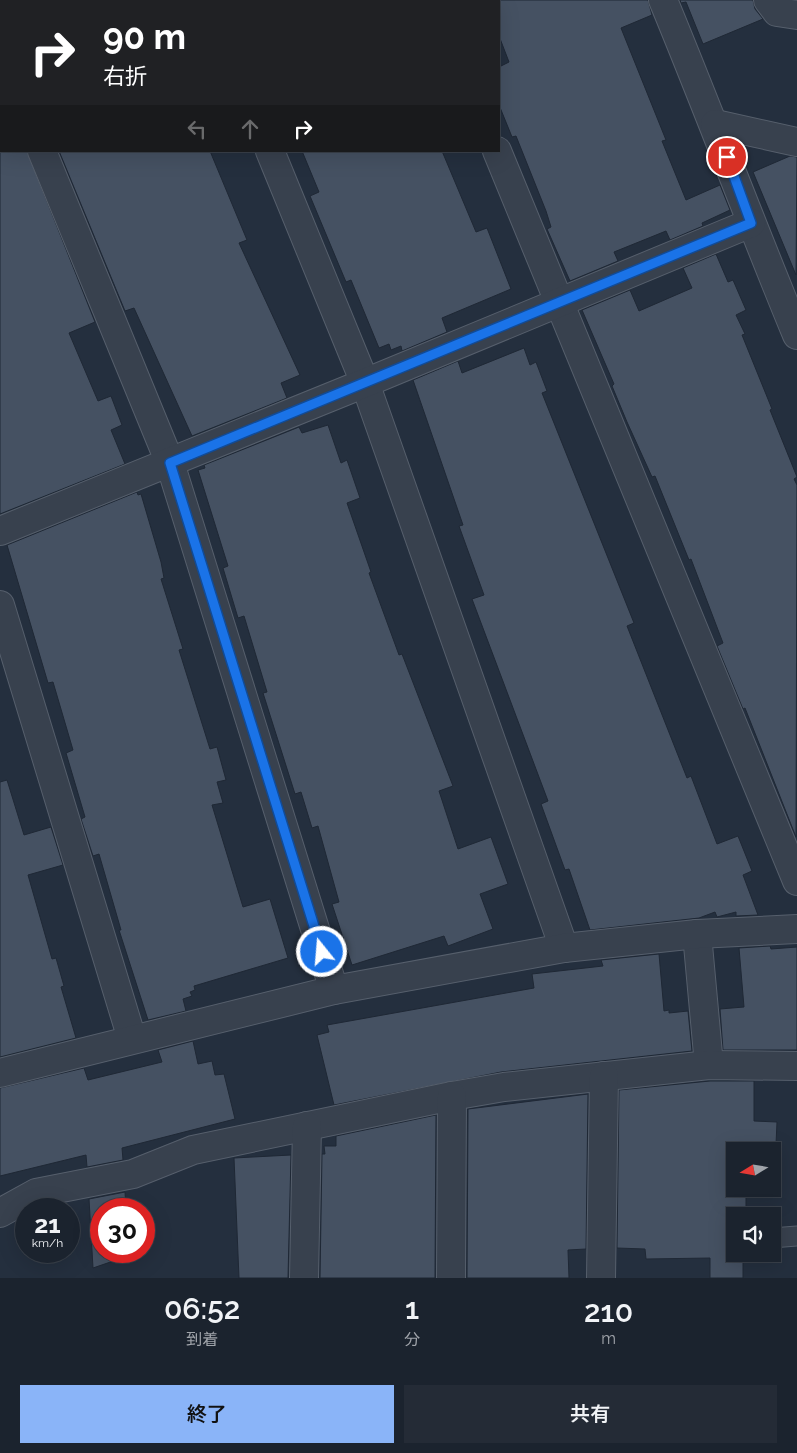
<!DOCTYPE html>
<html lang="ja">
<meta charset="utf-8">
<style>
:root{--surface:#1b232e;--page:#242b36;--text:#f1f3f6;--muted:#a0a4aa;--line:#39404a;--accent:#8ab4f8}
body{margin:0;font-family:Raleway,"Noto Sans JP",sans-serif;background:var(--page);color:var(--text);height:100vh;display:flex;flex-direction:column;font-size:19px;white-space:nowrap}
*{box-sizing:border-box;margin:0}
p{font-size:16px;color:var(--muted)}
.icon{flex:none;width:28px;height:28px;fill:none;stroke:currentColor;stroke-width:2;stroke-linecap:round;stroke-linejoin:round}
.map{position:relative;height:1278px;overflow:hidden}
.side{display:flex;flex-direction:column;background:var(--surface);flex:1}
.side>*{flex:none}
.top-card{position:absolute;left:0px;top:0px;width:500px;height:152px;box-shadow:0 5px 20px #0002,0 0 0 1px var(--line);background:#202124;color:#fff;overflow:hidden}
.needle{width:32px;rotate:259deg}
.fabs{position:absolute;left:726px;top:1142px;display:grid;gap:10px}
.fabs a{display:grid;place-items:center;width:55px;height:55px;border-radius:0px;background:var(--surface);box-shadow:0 5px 20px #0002,0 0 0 1px var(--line);font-size:25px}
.speed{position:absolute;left:15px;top:1198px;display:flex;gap:10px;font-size:25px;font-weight:700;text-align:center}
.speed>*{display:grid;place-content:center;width:65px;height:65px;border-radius:50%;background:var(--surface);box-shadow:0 5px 20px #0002,0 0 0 1px var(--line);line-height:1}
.speed small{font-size:12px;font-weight:400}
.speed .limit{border:8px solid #d22;background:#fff;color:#111}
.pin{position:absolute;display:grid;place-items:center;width:42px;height:42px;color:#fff;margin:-21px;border:2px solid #fff;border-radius:50%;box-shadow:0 1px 5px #0007}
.me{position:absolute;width:55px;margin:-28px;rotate:343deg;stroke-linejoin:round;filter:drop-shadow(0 0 4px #0008)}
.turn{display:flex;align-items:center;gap:18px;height:105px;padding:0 20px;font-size:22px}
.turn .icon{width:65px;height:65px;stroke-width:2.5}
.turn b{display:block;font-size:35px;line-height:42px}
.lanes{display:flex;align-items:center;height:48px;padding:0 20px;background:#0003;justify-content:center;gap:25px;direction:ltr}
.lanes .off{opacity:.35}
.eta{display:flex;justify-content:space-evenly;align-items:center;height:85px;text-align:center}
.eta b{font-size:30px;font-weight:600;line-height:35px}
.action{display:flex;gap:10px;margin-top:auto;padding:10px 20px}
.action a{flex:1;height:58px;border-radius:0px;background:var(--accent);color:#111;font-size:20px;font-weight:600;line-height:58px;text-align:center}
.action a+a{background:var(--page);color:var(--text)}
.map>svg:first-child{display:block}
</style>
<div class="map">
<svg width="797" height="1278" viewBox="0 0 797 1278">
<rect width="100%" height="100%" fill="#242f3e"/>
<!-- building -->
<g fill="#455162" stroke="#1f2835">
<path d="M499,0H648L652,15L621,28L666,140L662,141L686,200L720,185L730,210L702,223L703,226L670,240L666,231L614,252L618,261L570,281L547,229L551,227L546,211L516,136L512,137L499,105V67L509,62L499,36Z"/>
<path d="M680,0H753L755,9L763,19L703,44L686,2L681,3Z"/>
<path d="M0,151H27L95,322L69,333L98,401L111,396L122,425L111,430L125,464L0,514Z"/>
<path d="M59,151H210L247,240L239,243L300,375L281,383L287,398L192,436L134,308L125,311Z"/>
<path d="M302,151H442L476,232L487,228L511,289L442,318L447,332L402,351L401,346L391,350L389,344L379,348L351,280L346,282L310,196L319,192Z"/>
<path d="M790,156L797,157L796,275L753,172Z"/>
<path d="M716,254L728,282L733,280L746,310L736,315L745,334L742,335L772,409L770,410L797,477L794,479L797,485L796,837L745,708L743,709L717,646L723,643L691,559L689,560L655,476L652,477L627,422L612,386L614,384L582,310L630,290L639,311L692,288L683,268Z"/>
<path d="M524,348L530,365L536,362L547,391L542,393L634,623L627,626L687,778L691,776L717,844L738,836L752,871L743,875L758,915L736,916V912L717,917L715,912L699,918L590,930L569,869L565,870L541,804L548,801L472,599L484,595L459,526L463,525L413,380L458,361L462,373Z"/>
<path d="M328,425L341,463L347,460L360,498L347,503L371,572L369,573L399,655L402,654L453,786L439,791L458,849L491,837L508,884L480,894L493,929L448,946L444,936L352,965L332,904L339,902L318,826L312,828L301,792L295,794L263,693L267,692L244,616L238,618L223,568L228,566L198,470L205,468L204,465L299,427L302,433Z"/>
<path d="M137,492L138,495L141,494L161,562L164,578L161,579L183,649L179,650L210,749L217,747L226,780L217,782L223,803L212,805L243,907L270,899L288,958L194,986L195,990L190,992L192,996L183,999L186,1011L148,1020L119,930H121L99,854L93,856L81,819L85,817L66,753L73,750L53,682L48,683L7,545Z"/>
<path d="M7,780L24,835L51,827L63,865L28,875L52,959L56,958L64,986L61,987L76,1038L0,1057V782Z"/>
<path d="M770,946L771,949L797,947V1050H723L720,1009L744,1007L739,948Z"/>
<path d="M659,954L664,1011L669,1010V1013L688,1011L692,1051L501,1072L334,1105L317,1035L329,1032L327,1025L534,988L532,974L603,966L601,960Z"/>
<path d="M193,1041L198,1064L212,1061L215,1075L224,1074L235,1119L122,1148L123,1160L87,1167L86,1155L0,1176V1088L84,1068L88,1080L162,1062L158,1050Z"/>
<path d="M710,1081H754V1121L777,1122L775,1167H772V1151H735V1189H746V1216H735V1254H743V1278H710V1258L646,1259L645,1249L617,1248L619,1090Z"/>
<path d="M588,1094L586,1249L568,1250L569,1278H467L468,1109Z"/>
<path d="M436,1115L435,1278H320L322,1154H325L324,1146H336V1136Z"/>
<path d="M291,1155L288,1278H239L234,1158Z"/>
<path d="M125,1192L126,1209H101V1251H124L125,1257L93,1268L89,1199Z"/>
</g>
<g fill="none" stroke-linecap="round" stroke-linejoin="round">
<!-- lane casing -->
<g stroke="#565f6c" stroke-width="21">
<path id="lane" d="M772,1238L797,1236"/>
</g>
<!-- street casing -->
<g stroke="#565f6c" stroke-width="30">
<g id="street">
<path d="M209,0V1"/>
<path d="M436,0V1"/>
<path d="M663,0C709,111 751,224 797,335"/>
<path d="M768,0L777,12L797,15"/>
<path d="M47,1L48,0"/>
<path d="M0,51L1,54"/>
<path d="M715,124L797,142"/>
<path d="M42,151L170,463L334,990"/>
<path d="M270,151L365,383L564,948"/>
<path d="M497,151L797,881"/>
<path d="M0,531L365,383L751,223"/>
<path d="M0,605L132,1039"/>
<path d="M697,934L709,1065"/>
<path d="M0,1073L334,990L564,948L697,934L797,929"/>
<path d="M0,1213L36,1193L133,1174L193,1150L452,1096L504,1087L709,1065L797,1066"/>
<path d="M304,1278L307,1126"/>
<path d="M451,1278L452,1096"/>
<path d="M601,1278L604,1076"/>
</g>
</g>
<!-- lane -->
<use href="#lane" stroke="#38414e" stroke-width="19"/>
<!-- street -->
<use href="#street" stroke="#38414e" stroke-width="28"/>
</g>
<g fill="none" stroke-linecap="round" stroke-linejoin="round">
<!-- route casing -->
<g stroke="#114b97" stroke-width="12">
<path id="route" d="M322,952L170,463L751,223L727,157"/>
</g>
<!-- route -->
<use href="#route" stroke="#1a73e8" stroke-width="9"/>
</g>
</svg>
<div class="fabs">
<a><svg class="needle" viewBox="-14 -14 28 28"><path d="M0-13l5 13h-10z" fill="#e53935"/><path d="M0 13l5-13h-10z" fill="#a0a4aa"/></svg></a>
<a><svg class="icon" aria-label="sound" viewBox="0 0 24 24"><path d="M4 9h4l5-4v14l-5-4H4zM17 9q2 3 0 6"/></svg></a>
</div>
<div class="speed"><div>21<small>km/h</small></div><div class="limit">30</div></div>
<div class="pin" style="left:727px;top:157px;background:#d93025"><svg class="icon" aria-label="arrive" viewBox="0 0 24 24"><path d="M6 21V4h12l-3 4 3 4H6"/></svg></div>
<svg class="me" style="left:322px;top:952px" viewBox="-20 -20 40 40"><circle r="17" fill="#1a73e8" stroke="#fff" stroke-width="3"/><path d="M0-11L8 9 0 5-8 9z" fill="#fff"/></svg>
<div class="top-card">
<div class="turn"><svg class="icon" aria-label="right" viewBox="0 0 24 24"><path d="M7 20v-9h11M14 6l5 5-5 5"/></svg><div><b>90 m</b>右折</div></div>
<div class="lanes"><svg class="icon off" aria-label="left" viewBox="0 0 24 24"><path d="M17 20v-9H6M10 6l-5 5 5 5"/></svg><svg class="icon off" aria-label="ahead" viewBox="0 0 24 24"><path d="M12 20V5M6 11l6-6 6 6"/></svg><svg class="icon" aria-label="right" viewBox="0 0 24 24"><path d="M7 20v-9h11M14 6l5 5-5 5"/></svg></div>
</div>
</div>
<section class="side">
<div class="eta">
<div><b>06:52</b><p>到着</p></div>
<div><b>1</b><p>分</p></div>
<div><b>210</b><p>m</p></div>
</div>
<div class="action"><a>終了</a><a>共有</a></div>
</section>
